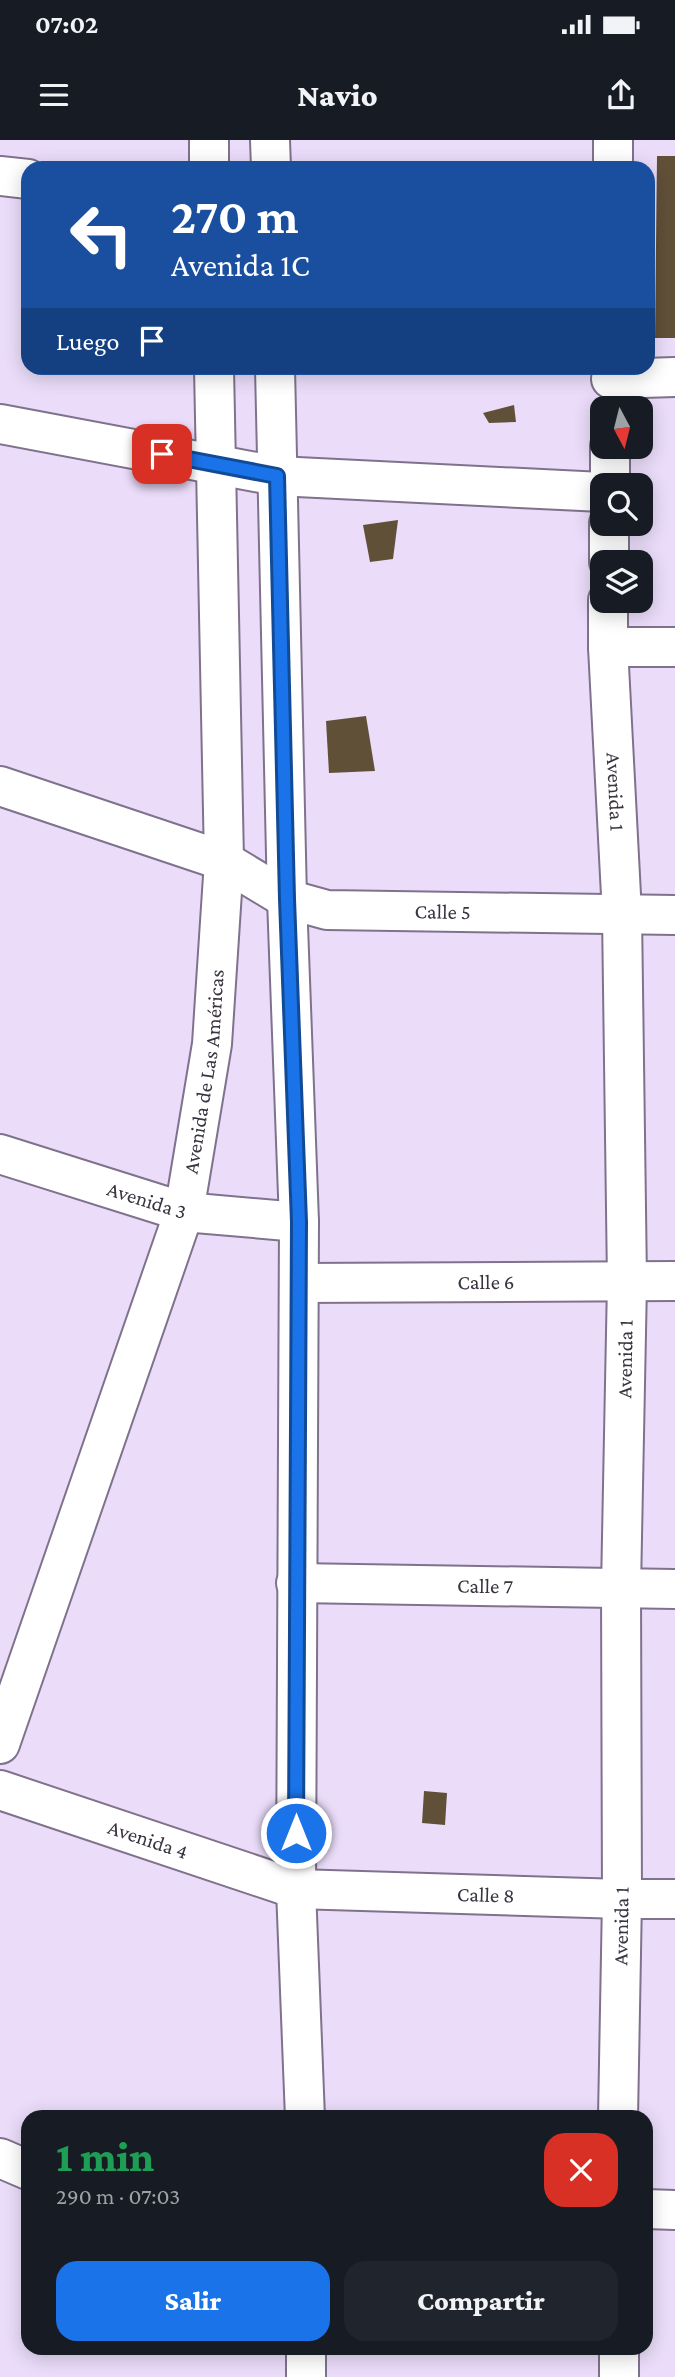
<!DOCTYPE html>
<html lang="es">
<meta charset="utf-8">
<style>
:root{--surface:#171b24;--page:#20242c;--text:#f1f3f6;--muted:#9ea1a6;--accent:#1a73e8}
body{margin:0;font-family:"Crimson Pro",serif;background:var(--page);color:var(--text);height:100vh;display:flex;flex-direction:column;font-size:26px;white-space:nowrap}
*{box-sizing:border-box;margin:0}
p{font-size:23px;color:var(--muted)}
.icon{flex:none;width:38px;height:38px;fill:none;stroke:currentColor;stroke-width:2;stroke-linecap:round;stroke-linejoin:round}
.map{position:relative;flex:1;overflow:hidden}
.sheet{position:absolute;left:21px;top:1970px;width:632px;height:245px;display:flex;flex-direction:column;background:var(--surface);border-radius:21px;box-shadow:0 4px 18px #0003}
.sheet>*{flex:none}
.hud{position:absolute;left:21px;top:21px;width:634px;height:214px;border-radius:21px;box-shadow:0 4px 18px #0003;background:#1a4fa0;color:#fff;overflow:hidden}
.needle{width:46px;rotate:173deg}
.controls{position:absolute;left:590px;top:256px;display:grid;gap:14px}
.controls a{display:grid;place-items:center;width:63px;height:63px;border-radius:14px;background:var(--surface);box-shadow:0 4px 18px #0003;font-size:35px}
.pin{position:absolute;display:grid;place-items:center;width:60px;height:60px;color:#fff;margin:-30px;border-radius:14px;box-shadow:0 4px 10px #0006}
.me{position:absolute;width:77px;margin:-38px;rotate:0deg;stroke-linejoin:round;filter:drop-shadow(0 0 5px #0008)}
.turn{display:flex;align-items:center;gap:24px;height:147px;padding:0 35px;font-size:32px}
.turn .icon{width:91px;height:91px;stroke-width:2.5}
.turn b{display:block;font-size:49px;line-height:60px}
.then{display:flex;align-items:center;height:66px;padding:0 35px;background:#0003;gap:14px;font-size:26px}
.round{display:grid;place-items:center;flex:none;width:74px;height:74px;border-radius:21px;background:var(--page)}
.headline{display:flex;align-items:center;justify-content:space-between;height:119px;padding:0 35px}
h1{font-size:42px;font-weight:800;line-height:52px;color:#1e9e55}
.cta{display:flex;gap:14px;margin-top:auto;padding:14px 35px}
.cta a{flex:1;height:80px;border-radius:21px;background:var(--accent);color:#fff;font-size:28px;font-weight:800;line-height:80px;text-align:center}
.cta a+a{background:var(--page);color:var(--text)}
.status{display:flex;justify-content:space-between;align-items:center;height:49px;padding:0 35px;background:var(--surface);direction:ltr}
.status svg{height:19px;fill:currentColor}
header{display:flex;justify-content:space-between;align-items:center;height:91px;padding:0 35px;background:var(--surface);font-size:32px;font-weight:800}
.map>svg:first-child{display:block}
</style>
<div class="status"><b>07:02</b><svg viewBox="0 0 49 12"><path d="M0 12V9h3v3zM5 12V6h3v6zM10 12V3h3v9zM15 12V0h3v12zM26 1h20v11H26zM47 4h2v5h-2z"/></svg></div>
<header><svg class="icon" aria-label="menu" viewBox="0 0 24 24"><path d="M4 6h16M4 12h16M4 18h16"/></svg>Navio<svg class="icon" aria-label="share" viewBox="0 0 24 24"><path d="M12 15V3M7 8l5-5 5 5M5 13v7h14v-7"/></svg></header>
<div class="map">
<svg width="675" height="2237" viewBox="0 0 675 2237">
<rect width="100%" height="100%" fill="#ebddfa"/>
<!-- building -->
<g fill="#615038">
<path d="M657,16H675V198H655Z"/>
<path d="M514,265L516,282L489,283L483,273Z"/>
<path d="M398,380L393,419L370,422L363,385Z"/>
<path d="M366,576L375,631L329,633L326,581Z"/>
<path d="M424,1651L447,1653L445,1685L422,1683Z"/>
</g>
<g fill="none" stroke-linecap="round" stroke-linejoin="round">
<!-- minor casing -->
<g stroke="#7f728c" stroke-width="42">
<g id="minor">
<path d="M613,28V0"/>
<path d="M0,36L28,39"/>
<path d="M611,239L675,237"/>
<path d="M0,284L277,336L602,352"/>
<path d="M610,345V306"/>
<path d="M609,422V383"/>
<path id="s1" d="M608,460V507L622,774L627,1142L621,1448L622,1759L618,1978"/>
<path d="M608,507H675"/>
<path id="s2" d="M0,646L224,721L287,759L327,770L675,775"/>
<path id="s3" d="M0,1014L184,1072L299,1082"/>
<path id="s4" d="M299,1143L675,1141"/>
<path id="s5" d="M296,1443L675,1449"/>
<path id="s6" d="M0,1650L296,1749L622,1759H675"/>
<path d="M0,2018L28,2030"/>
<path d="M646,2069L675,2070"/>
<path d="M619,2208V2237"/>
</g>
</g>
<!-- major casing -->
<g stroke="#7f728c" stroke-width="42">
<g id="major">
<path d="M209,0V28"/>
<path d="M270,0L271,28"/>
<path d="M275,228L287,759L299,1082L296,1749L305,1978"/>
<path id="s7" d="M0,1604L184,1072L212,904L224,721L214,228"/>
<path d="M306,2237V2208"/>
</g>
</g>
<!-- minor -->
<use href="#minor" stroke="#fff" stroke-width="38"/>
<!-- major -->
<use href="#major" stroke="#fff" stroke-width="38"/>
</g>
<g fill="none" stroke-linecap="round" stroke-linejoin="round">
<!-- route casing -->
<g stroke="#114b97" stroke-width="18">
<path id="route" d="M162,314L277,336L287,759L299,1082L296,1693"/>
</g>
<!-- route -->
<use href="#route" stroke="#1a73e8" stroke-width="12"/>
</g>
<g text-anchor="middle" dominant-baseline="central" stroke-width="7" stroke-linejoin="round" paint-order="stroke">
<!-- street labels -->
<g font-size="21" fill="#3a3440" stroke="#fff">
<text stroke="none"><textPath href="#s1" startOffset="192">Avenida 1</textPath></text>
<text stroke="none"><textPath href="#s2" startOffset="467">Calle 5</textPath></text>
<text stroke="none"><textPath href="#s7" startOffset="705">Avenida de Las Américas</textPath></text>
<text stroke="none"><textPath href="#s3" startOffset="154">Avenida 3</textPath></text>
<text stroke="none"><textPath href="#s4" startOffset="187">Calle 6</textPath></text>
<text transform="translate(625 1219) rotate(-89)">Avenida 1</text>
<text stroke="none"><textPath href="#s5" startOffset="189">Calle 7</textPath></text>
<text stroke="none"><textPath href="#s6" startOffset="156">Avenida 4</textPath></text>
<text stroke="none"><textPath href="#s6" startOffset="502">Calle 8</textPath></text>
<text transform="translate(621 1786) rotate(-89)">Avenida 1</text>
</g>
</g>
</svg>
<div class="controls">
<a><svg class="needle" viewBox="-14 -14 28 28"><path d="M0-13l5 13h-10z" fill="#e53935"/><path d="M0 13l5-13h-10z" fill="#9ea1a6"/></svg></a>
<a><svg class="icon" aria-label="search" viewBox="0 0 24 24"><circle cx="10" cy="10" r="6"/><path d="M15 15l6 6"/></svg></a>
<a><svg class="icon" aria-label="layers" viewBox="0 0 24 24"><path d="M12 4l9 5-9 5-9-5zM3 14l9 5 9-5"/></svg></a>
</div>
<div class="pin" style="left:162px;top:314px;background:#d93025"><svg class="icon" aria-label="arrive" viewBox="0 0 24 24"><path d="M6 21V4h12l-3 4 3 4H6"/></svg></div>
<svg class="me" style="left:296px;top:1693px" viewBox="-20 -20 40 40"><circle r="17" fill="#1a73e8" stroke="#fff" stroke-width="3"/><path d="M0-11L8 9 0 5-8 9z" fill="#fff"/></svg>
<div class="hud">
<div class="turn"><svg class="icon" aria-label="left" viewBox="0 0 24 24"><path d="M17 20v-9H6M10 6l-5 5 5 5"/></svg><div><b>270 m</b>Avenida 1C</div></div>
<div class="then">Luego<svg class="icon" aria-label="arrive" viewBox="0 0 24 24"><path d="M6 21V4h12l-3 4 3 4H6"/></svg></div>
</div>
<section class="sheet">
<div class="headline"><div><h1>1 min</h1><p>290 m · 07:03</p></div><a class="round" style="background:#d93025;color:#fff"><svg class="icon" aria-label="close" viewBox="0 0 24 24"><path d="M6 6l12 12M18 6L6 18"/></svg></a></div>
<div class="cta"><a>Salir</a><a>Compartir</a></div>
</section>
</div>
